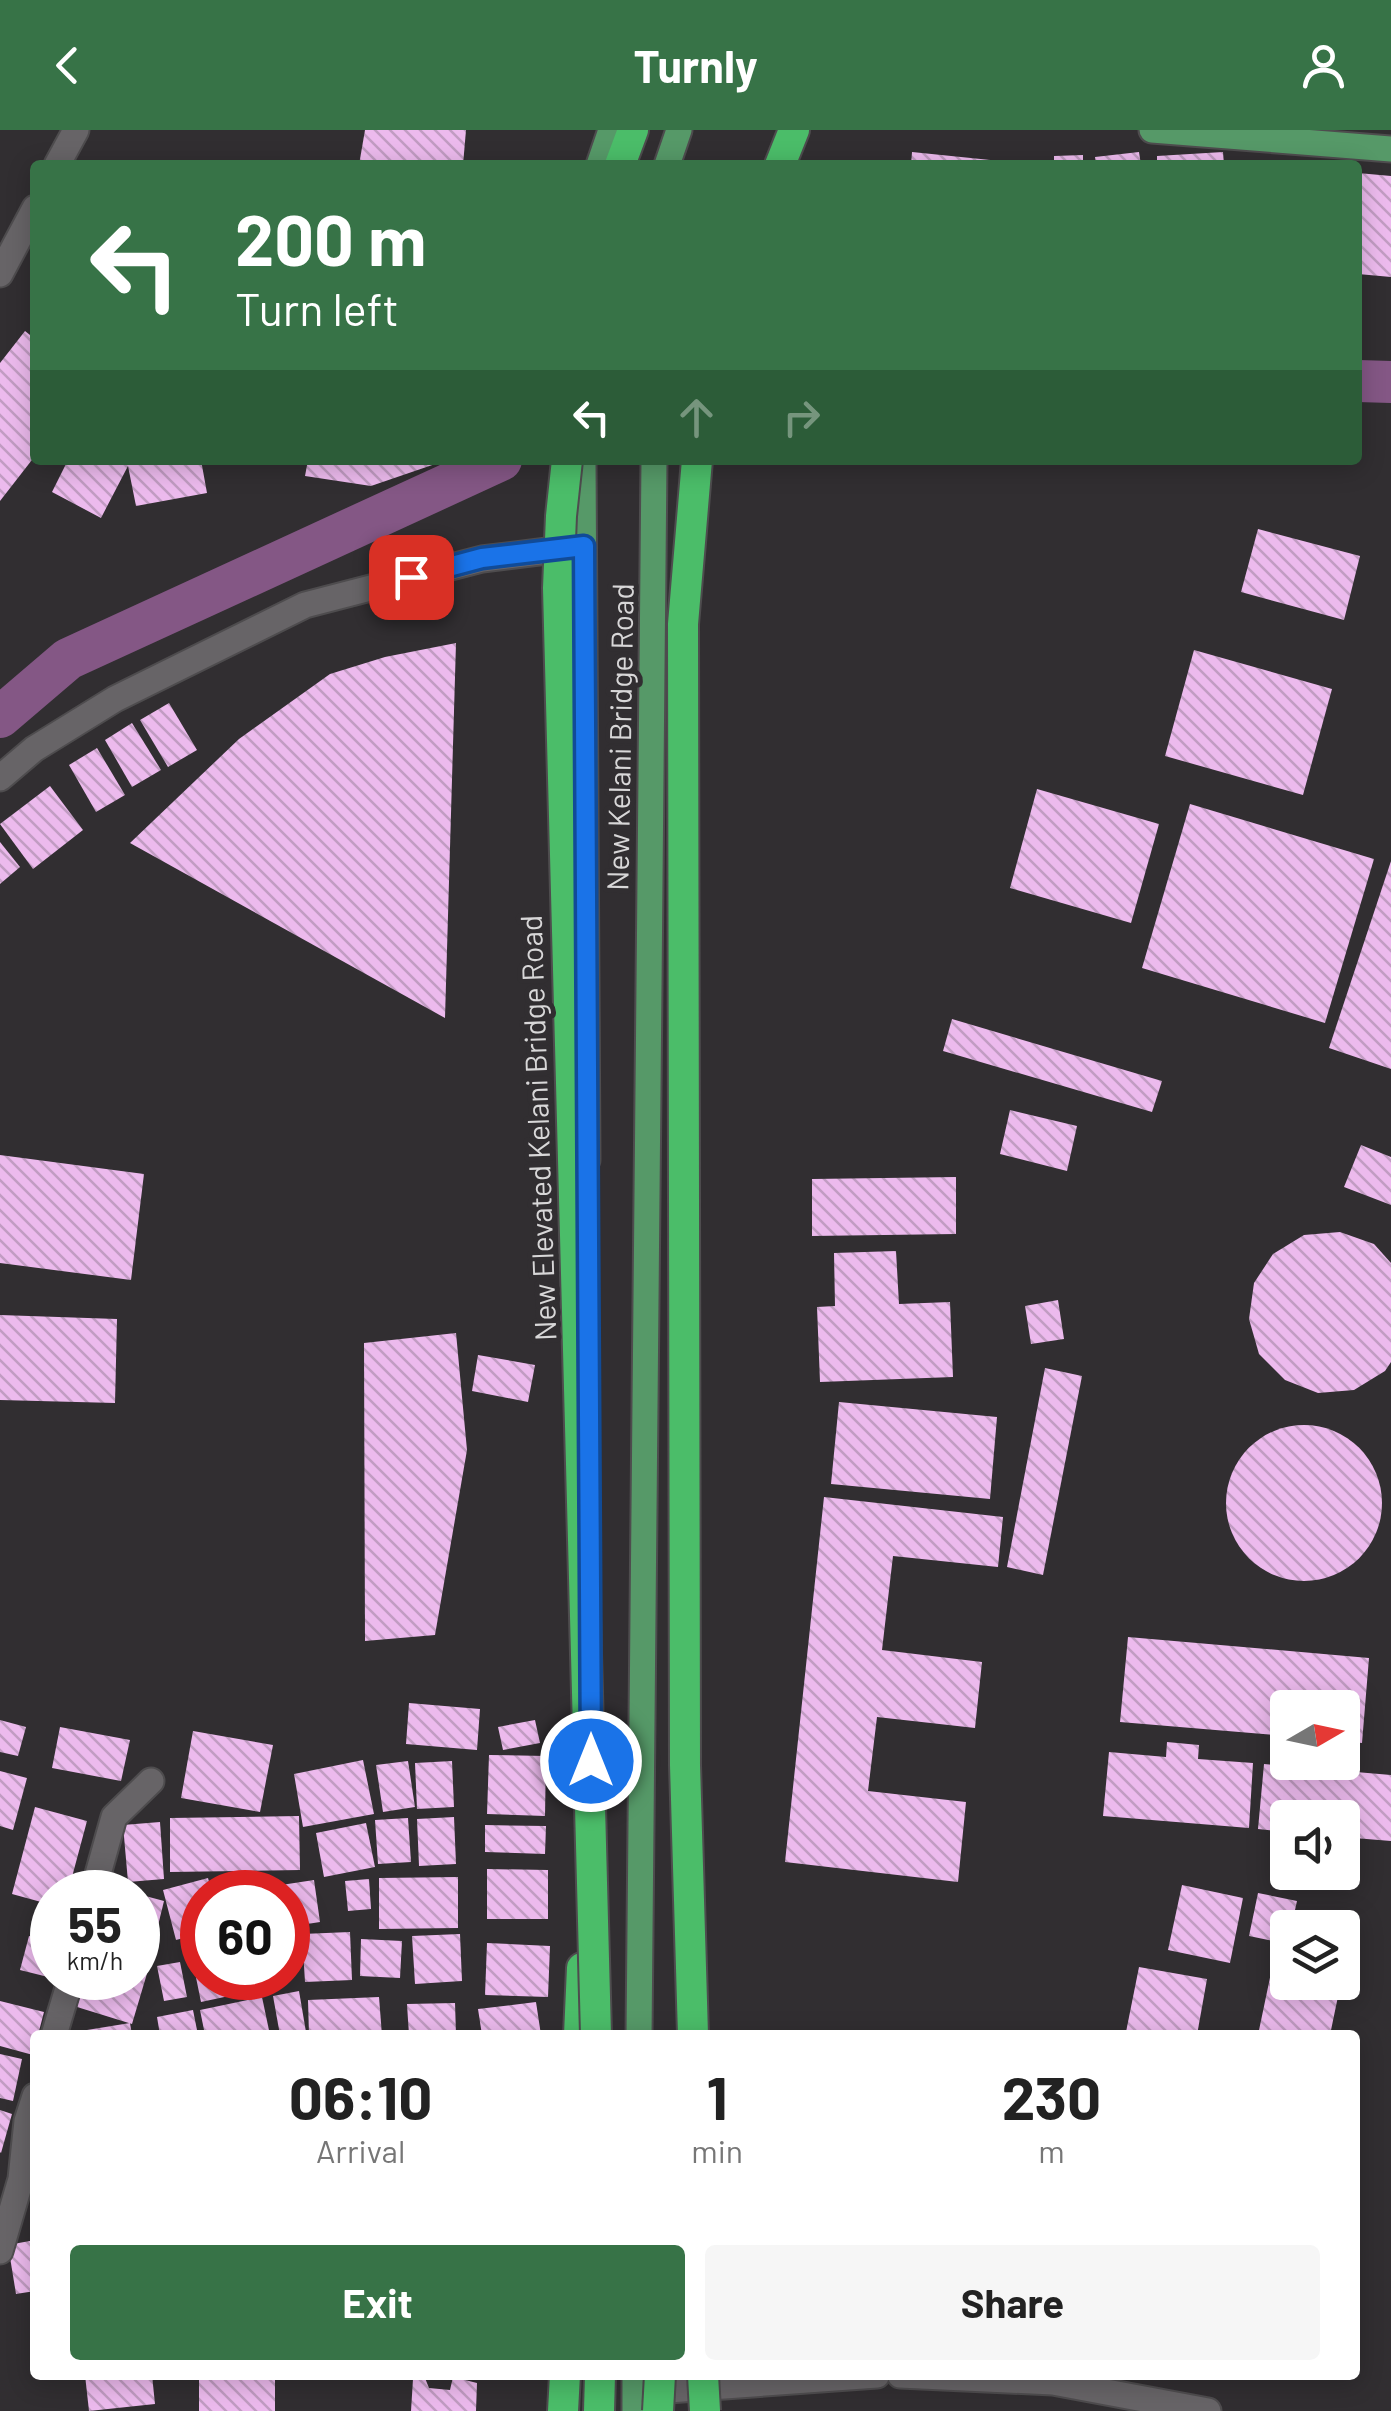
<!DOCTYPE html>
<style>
:root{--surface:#fff;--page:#f6f6f6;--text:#222;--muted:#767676;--accent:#377347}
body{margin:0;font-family:Barlow,sans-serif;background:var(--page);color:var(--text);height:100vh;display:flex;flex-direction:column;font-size:38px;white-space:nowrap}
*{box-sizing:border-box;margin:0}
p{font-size:32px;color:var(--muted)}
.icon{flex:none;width:55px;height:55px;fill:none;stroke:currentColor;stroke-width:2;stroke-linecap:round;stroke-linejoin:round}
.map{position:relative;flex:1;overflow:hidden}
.sheet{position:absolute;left:30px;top:1900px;width:1330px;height:350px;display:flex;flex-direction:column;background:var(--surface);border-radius:10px;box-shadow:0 5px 25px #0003}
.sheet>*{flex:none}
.hud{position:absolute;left:30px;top:30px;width:1332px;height:305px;border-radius:10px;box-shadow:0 5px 25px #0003;background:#377347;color:#fff;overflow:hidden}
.needle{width:65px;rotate:81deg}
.fabs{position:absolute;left:1270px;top:1560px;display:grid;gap:20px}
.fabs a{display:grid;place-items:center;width:90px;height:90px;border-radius:10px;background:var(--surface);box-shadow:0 5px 25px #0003;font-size:50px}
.speed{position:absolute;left:30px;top:1740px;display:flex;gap:20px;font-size:50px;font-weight:700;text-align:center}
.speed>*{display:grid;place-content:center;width:130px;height:130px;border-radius:50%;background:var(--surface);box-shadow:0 5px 25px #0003;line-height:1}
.speed small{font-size:25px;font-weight:400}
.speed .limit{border:15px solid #d22;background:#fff;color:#111}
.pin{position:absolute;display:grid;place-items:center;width:85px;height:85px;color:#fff;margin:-42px;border-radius:20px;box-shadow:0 5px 15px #0006}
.me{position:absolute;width:110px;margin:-55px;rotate:0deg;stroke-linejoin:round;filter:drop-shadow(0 0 8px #0008)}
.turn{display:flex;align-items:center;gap:35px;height:210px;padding:0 40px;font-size:45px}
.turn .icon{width:130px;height:130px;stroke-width:2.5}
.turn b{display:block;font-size:70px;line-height:85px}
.lanes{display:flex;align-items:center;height:95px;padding:0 40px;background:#0003;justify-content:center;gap:50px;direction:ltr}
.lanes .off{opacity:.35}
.eta{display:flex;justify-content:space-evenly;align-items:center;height:170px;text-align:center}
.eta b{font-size:60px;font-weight:700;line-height:70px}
.primary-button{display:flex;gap:20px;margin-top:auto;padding:20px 40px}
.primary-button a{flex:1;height:115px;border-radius:10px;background:var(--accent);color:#fff;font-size:40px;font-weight:700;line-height:115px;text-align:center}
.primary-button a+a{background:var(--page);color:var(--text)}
header{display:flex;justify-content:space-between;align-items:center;height:130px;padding:0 40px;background:var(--accent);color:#fff;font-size:45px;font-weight:700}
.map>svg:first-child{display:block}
</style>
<header><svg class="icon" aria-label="back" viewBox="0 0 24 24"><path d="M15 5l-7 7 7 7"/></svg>Turnly<svg class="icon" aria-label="person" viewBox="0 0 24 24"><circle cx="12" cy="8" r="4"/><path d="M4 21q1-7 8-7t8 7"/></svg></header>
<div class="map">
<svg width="1391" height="2281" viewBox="0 0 1391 2281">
<defs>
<pattern id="building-back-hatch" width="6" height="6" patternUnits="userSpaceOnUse" patternTransform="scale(2.5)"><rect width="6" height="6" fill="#ecbaed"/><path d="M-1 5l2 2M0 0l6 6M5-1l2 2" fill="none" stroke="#c19cc2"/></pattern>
</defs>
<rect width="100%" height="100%" fill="#312e31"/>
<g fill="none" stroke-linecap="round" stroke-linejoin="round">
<!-- canal -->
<g stroke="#845785" stroke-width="42">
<path d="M1358,251L1391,252"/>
<path d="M0,587L68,529L501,330"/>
</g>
</g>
<!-- building -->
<g fill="url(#building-back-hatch)">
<path d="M365,0H466L463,35H359Z"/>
<path d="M912,22L1010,32V35H911Z"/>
<path d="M1139,22L1141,35H1096L1095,27Z"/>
<path d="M1223,22L1224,35H1157V26Z"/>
<path d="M1083,25V35H1054V26Z"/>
<path d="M1358,43L1391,46V147L1358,144Z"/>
<path d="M25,201L35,209V326L0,371V233Z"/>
<path d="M68,330H201L207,363L136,376L128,336L101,388L52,362Z"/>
<path d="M308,330H444V331L371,356L305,346Z"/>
<path d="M1258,399L1360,426L1344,490L1241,462Z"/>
<path d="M456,513L445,888L130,713L239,609L330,544L385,527Z"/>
<path d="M1194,520L1332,559L1303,665L1165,626Z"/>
<path d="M169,573L197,620L168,637L140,590Z"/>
<path d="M132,593L161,640L132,657L105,610Z"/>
<path d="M97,618L125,665L96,682L69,635Z"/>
<path d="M50,656L83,700L33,739L0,694Z"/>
<path d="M1037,659L1159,694L1131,793L1010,758Z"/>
<path d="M1190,674L1374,729L1325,893L1142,838Z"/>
<path d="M0,712L20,737L0,754Z"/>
<path d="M1391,731V939L1329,918Z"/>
<path d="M952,889L1162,951L1152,982L943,921Z"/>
<path d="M1010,980L1077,996L1067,1041L1000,1024Z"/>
<path d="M1361,1015L1391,1027V1075L1344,1057Z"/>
<path d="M0,1025L144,1044L131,1150L0,1133Z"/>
<path d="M956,1047V1104L812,1106V1049Z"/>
<path d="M1340,1102L1374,1114L1391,1133V1232L1385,1241L1354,1260L1318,1263L1285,1250L1259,1224L1249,1189L1254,1153L1273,1124L1304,1105Z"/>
<path d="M896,1121L899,1174L950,1172L953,1247L820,1252L817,1177L835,1176L834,1123Z"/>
<path d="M1058,1170L1064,1209L1031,1214L1025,1176Z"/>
<path d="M0,1185L117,1189L115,1273L0,1270Z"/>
<path d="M456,1203L467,1320L435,1505L365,1511L364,1213Z"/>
<path d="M478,1225L535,1235L528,1272L472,1261Z"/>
<path d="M1045,1238L1082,1246L1043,1445L1007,1437Z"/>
<path d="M839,1272L997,1287L990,1369L831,1354Z"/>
<circle cx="1304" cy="1373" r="78"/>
<path d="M824,1367L1003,1387L998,1437L893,1426L882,1520L982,1532L975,1598L877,1587L868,1661L966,1672L958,1752L785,1732Z"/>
<path d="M1128,1507L1369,1528L1362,1613L1342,1611V1578H1288V1606L1120,1592Z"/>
<path d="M409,1573L480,1579L477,1620L406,1614Z"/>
<path d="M0,1590L26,1597L18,1626L0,1622Z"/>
<path d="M535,1590L540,1613L503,1620L498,1597Z"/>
<path d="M60,1597L130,1610L121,1651L52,1638Z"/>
<path d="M193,1601L273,1615L260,1682L181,1668Z"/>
<path d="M1167,1612L1199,1615L1198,1629L1253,1633L1249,1698L1103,1686L1109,1622L1166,1627Z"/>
<path d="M489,1625L546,1626L545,1686L487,1684Z"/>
<path d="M1342,1627L1357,1628L1356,1642L1391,1645V1711L1342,1707V1688H1288V1702L1258,1699L1264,1634L1329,1640V1632H1342Z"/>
<path d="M363,1630L374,1684L303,1697L294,1644Z"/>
<path d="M408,1631L415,1677L383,1682L376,1635Z"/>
<path d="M452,1631L454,1677L417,1679L415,1633Z"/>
<path d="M0,1641L27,1648L13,1700L0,1696Z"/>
<path d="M35,1677L87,1691L68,1762H52V1775L12,1764Z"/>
<path d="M299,1686L300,1740L170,1742V1688Z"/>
<path d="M454,1687L456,1734L419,1736L417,1689Z"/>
<path d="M408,1688L411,1732L378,1734L375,1690Z"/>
<path d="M160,1692L164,1749L128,1752L123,1695Z"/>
<path d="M366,1693L375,1737L324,1747L316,1703Z"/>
<path d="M485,1695L546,1696L545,1724L485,1722Z"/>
<path d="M487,1739L548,1740V1789H487Z"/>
<path d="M458,1747V1798L379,1799V1748Z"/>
<path d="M208,1748L211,1759L257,1749L260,1762H202V1803L176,1810L163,1760Z"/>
<path d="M369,1749L371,1779L348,1781L345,1751Z"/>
<path d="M314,1750L320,1792L288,1797V1762H269L268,1757Z"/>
<path d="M1182,1755L1243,1768L1230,1833L1168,1820Z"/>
<path d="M1258,1763L1297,1771L1291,1798H1288V1814L1249,1806Z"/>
<path d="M138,1764L164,1771L153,1816L138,1812Z"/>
<path d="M350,1802L352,1850L305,1852L302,1804Z"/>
<path d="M460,1804L462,1851L415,1854L412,1806Z"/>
<path d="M29,1806L52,1812V1848L20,1840Z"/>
<path d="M361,1809L402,1811L400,1848L360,1846Z"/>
<path d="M487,1813L550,1816L548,1867L485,1865Z"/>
<path d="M1276,1819L1288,1821V1852H1341L1330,1905H1258Z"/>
<path d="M202,1821V1848H269L271,1857L201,1872L191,1823Z"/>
<path d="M138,1827L151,1830L132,1894L77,1877L85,1848H138Z"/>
<path d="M180,1832L187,1867L164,1871L157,1836Z"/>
<path d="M1139,1837L1207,1849L1197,1905H1144L1126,1902Z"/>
<path d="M299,1861L306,1902L280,1905L273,1866Z"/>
<path d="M262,1867L270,1905H205L200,1880Z"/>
<path d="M379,1867L382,1905H309L308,1870Z"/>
<path d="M0,1871L44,1882L38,1905H35L33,1925L0,1916Z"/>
<path d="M536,1872L541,1905H482L478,1879Z"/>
<path d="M455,1873L456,1905H409L407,1874Z"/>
<path d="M193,1880L198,1905H160L157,1887Z"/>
<path d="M130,1893L132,1905H87V1900Z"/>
<path d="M0,1924L22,1929L13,1971L0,1968Z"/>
<path d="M0,1980L12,1984L1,2023L0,2022Z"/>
<path d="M35,2110V2161L16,2164L8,2115Z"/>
<path d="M85,2245H152L155,2274L89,2281Z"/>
<rect x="199" y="2245" width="76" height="36"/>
<path d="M453,2247L477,2253L476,2281H411L413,2249L425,2248L429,2258L450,2260Z"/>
</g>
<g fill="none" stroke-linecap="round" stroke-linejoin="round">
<!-- minor casing -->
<g stroke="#4e4c4e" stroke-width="29">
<g id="minor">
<path d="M57,35L76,0"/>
<path d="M0,144L35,78"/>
<path d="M0,648L34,619L115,569L305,475L482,429L579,417"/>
<path d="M93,1762L114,1687L151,1651"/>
<path d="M54,1905L71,1848"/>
<path d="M0,2121L21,2049L27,1991L35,1966"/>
<path d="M900,2245L1053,2252L1208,2281"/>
<path d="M640,2262L877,2245"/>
</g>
</g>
<!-- major casing -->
<g stroke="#4e4c4e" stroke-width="29">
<g id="major">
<path d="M1152,0L1391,19"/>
<path d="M599,35L611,0"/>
<path d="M667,35L679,0"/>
<path d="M583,330L587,1030"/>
<path d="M639,1905L654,330"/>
<path d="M635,2281V2245"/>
</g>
</g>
<!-- highway casing -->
<g stroke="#4e4c4e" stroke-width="34">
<g id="highway">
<path d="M620,35L633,0"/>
<path d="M780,35L794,0"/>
<path d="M579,1905L582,1838"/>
<path d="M693,1905L685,1635L683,494L697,330"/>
<path d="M563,2281L565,2245"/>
<path d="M599,2281L600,2245"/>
</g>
</g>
<!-- minor -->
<use href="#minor" stroke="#676467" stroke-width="25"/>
<!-- major -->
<use href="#major" stroke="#569968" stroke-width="25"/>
<!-- highway -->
<use href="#highway" stroke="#4bbd69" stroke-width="30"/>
<!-- highway-bridge casing -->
<g stroke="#4e4c4e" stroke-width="34" stroke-linecap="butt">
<g id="highway-bridge">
<path d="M567,330L561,386L558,458L596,1905"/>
<path d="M703,2245L705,2281"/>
<path d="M658,2281L660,2245"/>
</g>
</g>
<!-- highway-bridge -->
<use href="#highway-bridge" stroke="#4bbd69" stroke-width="30"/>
</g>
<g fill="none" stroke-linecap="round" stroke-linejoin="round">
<!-- route casing -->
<g stroke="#114b97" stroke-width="25">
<path id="route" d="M411,447L482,428L584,416L591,1631"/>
</g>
<!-- route -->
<use href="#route" stroke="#1a73e8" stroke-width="18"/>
</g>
<g text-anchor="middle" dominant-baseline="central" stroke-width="10" stroke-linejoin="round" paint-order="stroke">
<!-- street labels -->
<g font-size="30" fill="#d8d7d8" stroke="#312e31">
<text transform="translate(619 607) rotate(-89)">New Kelani Bridge Road</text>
<text transform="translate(537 998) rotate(-92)">New Elevated Kelani Bridge Road</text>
</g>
</g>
</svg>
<div class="fabs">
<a><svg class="needle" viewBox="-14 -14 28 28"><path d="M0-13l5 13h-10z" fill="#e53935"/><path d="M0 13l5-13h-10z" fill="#767676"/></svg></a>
<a><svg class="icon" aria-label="sound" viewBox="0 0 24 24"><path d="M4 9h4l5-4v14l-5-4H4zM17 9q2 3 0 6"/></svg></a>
<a><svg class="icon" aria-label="layers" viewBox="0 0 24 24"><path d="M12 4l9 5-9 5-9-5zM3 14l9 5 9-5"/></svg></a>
</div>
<div class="speed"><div>55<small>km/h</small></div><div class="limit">60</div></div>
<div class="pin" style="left:411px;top:447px;background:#d93025"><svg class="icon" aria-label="arrive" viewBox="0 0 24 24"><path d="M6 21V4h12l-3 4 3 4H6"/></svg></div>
<svg class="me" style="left:591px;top:1631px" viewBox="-20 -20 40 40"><circle r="17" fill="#1a73e8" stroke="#fff" stroke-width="3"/><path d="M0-11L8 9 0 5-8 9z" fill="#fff"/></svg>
<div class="hud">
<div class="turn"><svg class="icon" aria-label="left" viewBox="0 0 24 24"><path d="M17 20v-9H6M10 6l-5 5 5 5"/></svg><div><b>200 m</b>Turn left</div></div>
<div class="lanes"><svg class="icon" aria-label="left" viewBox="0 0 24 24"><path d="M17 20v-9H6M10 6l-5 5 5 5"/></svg><svg class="icon off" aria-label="ahead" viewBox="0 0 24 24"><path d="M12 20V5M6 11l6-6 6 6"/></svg><svg class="icon off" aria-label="right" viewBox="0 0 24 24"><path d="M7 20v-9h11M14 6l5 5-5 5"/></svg></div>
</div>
<section class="sheet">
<div class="eta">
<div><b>06:10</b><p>Arrival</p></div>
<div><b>1</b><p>min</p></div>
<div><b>230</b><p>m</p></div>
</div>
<div class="primary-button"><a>Exit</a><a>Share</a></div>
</section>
</div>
